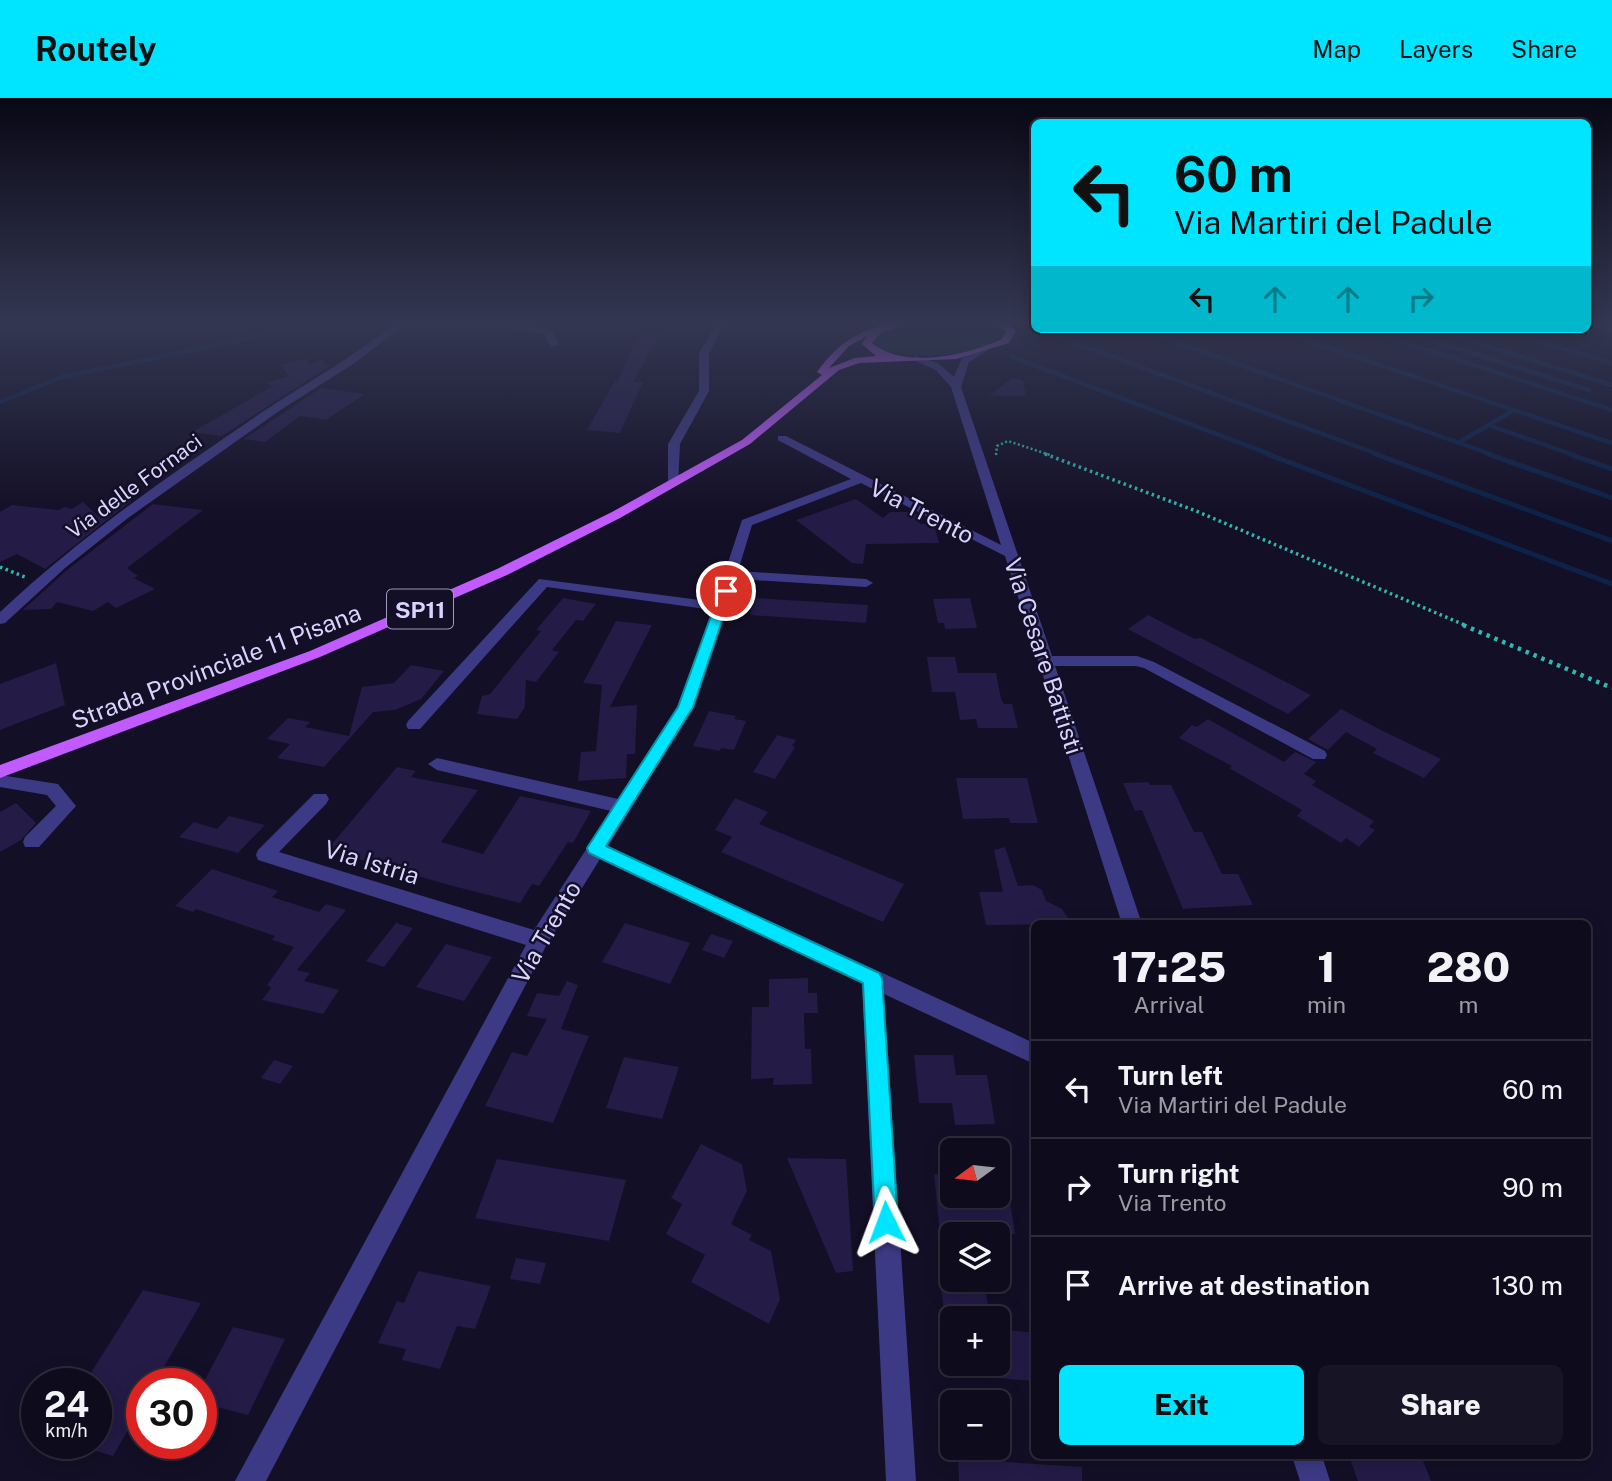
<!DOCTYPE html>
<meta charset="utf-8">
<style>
:root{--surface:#0e0b1c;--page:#171425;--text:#f1f3f6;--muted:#9b9ba3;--line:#2e2b3b;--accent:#00e5ff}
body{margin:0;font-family:"Public Sans",sans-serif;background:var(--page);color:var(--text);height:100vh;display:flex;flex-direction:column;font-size:26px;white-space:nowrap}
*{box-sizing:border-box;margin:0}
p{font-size:23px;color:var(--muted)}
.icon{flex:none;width:38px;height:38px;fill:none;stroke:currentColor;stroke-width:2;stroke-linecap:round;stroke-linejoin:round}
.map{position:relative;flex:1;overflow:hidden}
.panel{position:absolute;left:1031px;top:822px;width:560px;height:539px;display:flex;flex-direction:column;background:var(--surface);border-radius:10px;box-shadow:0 4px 18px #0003,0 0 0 2px var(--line)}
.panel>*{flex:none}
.top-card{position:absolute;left:1031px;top:21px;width:560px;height:214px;border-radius:10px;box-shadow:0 4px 18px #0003,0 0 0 2px var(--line);background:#00e5ff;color:#111;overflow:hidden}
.needle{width:46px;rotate:255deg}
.tools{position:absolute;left:940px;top:1040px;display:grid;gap:14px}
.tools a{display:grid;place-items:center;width:70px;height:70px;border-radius:10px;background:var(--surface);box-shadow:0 4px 18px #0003,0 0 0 2px var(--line);font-size:35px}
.speed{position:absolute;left:21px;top:1270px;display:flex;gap:14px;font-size:35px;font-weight:700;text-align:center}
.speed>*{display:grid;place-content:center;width:91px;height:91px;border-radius:50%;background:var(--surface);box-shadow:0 4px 18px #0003,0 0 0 2px var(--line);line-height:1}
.speed small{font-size:18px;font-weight:400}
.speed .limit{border:10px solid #d22;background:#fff;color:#111}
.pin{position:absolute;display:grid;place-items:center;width:60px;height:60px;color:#fff;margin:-30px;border:4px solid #fff;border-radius:50%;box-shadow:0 2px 7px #0007}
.me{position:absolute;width:77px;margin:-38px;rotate:357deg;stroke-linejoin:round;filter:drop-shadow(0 0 5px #0008)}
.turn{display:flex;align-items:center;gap:24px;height:147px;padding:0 28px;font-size:32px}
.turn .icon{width:91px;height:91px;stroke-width:2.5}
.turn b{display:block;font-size:49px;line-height:60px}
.lanes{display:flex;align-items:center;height:66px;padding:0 28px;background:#0003;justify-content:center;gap:35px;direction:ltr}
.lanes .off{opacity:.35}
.eta{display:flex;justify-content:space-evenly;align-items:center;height:119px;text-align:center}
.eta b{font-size:42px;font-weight:800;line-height:49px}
.primary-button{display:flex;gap:14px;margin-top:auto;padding:14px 28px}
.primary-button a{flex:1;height:80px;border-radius:10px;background:var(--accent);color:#111;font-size:28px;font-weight:800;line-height:80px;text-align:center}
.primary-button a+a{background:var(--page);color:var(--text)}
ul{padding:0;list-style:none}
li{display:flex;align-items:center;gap:21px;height:98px;padding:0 28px;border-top:2px solid var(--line)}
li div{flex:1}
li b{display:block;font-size:26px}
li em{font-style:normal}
header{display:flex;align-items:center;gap:42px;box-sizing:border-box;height:98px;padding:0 35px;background:var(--accent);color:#111}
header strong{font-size:33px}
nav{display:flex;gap:38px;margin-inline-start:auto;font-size:24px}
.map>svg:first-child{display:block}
</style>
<header>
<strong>Routely</strong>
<nav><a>Map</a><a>Layers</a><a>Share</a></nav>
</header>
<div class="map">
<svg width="1612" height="1383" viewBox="0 0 1612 1383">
<rect width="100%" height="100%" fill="#130f26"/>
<!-- green -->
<path fill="#12302f" d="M933,223C952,223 993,215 1004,234C990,259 892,267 874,245L877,238L900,228Z"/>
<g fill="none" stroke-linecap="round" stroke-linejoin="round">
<!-- stream-far1 -->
<g stroke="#0c2248" stroke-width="4.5">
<path d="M1139,231L1493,357"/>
<path d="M1273,231L1612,345"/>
<path d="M1363,231L1612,312"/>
<path d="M1395,231L1589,292"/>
<path d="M1433,231L1612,287"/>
<path d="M1498,231L1612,265"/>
<path d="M1048,235L1380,357"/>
<path d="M1012,259L1272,357"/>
<path d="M0,304L62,279L261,238"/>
<path d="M1488,327L1574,357"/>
<path d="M1458,345L1514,312"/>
</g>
<!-- stream -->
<g stroke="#0c2248" stroke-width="5">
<path d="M1267,356L1612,486"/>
<path d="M1375,356L1612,443"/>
<path d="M1488,356L1612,400"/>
<path d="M1569,356L1612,371"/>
</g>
</g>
<!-- building -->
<g fill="#241b47">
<path d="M640,233L661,234L633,284H643L620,335L587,332L615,283H618Z"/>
<path d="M307,261L309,268L321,261L325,267H331L222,338L192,334L273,288L266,285L289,278L280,267Z"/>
<path d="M1012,280L1023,282L1026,298H989Z"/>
<path d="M321,290L365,296L326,322L300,318L265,344L244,341Z"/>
<path d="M856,401L883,420L890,414H912L918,417L920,426H934L939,445L866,446L863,466L852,465L796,422Z"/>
<path d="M121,402L131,403L45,471L17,456L0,464V414L12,407L59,412L64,409L72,411L83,404L98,418Z"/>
<path d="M153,406L203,412L127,470L138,478L134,480L155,491L116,510L108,504L93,513L57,504L51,511L23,512L67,472Z"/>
<path d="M563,500L596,506L583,523L576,522L552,552L559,554L536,584L526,582L525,609L517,621L477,616L482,598L490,596L541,533L536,532Z"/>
<path d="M755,500L868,507L866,525L750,517Z"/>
<path d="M970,500L977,530L945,531L944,525H938L933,501Z"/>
<path d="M1148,517L1195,541L1201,540L1311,597L1288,616L1128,531Z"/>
<path d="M616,523L652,527L610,609L637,607L635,656H627L626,680L578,683L581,654L596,653L602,587L583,585Z"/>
<path d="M927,559H955L958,575H996L1001,601L1004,606H1012L1018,630H978L976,621L960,622L955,594H932Z"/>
<path d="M56,565L65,607L0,632V586Z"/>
<path d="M411,567L444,573L421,601L395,612L373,614L324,669L277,660L290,646L267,641L288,620L310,624L305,629L349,638L362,589L394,585Z"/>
<path d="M1341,611L1381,632L1441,661L1424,680L1373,655L1377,651L1346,634L1328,652L1308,641Z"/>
<path d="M709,613L736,618L734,621L746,623L734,652L721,650L720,653L693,648Z"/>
<path d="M1208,621L1284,664L1295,654L1316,664L1304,676L1316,683L1312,687L1374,723L1369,729L1375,732L1359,749L1346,740L1341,745L1297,718L1302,712L1229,670L1232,668L1179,640L1192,627L1197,629Z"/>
<path d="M777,637L796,642L792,648L795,649L775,681L753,674Z"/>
<path d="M397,669L416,673L411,679L478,692L441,744L483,756L520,698L591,713L573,745L568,744L539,788L532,786L520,805L449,787L327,752Z"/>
<path d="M956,680H1027L1038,725H1010L1009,720L963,721Z"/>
<path d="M1148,684L1150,687H1171L1194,734H1202L1222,776H1238L1253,807L1183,811L1142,712L1135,713L1123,685Z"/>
<path d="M735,700L768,714L759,726L904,786L883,824L721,754L732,739L715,732Z"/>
<path d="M16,705L36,725L21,742L0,754V714Z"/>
<path d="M229,718L265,727L238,755L179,739L194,724L217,731Z"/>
<path d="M1005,749L1018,788L1033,787L1042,792L1046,803L1062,811L1072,826L986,827L979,794H1003L994,752Z"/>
<path d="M212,771L278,793L272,799L319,814L326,806L346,812L297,872L310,875L304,883L339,892L323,916L262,902L271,890L267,887L294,849L272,842L275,838L196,811L193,814L175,808Z"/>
<path d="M396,825L413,830L384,869L366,863Z"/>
<path d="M625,825L690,845L670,886L602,864Z"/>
<path d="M711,836L733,843L724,860L702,852Z"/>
<path d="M446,846L492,859L464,903L416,889Z"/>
<path d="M808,880V895H817L818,915H804L805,951H811L812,986L773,987L774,980L751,981L752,909H769V881Z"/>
<path d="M567,883L578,887L561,931L589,938L553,1025L485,1008L512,954L527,958L547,921L527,918L537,895L559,898Z"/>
<path d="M914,957H953L956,977H987L995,1026L955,1027L952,1005H919Z"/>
<path d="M624,959L679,969L662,1021L606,1010Z"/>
<path d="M274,962L293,968L280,986L261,980Z"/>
<path d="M701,1046L742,1066L747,1093L731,1126L752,1137L749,1142L771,1153L780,1201L769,1226L691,1184L705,1157L666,1136L682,1106L671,1100Z"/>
<path d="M787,1060L846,1061L853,1173L836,1175Z"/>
<path d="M497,1061L626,1082L609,1143L475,1120Z"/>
<path d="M952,1075V1097H1009L1015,1136H940L934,1076Z"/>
<path d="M516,1160L546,1165L540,1186L510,1181Z"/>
<path d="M418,1173L491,1188L475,1231L457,1228L440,1271L402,1262L406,1251L378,1245L397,1203L404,1205Z"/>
<path d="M941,1190H985L990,1220H945Z"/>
<path d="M143,1192L201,1205L154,1286H142V1308L113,1358L96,1353V1286H84Z"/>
<path d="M233,1229L285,1241L248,1317L201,1305V1289Z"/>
<path d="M998,1231L1034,1235V1283L998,1280Z"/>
<path d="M1349,1358H1421L1431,1383H1358Z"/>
<path d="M958,1361L1082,1369V1383H959Z"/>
</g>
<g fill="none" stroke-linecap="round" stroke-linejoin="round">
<!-- path-far2 -->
<path stroke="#2fb8b0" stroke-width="2.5" stroke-dasharray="2 2.5" stroke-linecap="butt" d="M996,357L997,348L1008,343L1050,357"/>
<!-- path-far1 -->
<g stroke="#2fb8b0" stroke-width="3.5" stroke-dasharray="2.5 3.5" stroke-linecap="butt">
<path d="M1045,356L1196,413L1467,528"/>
<path d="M0,469L25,479"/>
</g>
<!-- path -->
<path stroke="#2fb8b0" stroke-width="4.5" stroke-dasharray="3.5 5" stroke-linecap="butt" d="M1463,527L1612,590"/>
<!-- minor -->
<g fill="#3d3a85" fill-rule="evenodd">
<path d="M397,223H406L404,226L486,223L548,231L553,234L559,247L551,249L544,236L484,228L398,232L353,266L279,313L128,420L65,470L5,525L0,526V514C81,438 172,375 264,313C309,283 356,258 397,223Z"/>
<path d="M718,223H726L709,255V293L680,346L678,386L668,389V346L699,293V255Z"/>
<path d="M1587,223L1612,228V234L1587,227Z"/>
<path d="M983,249L988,252L969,264L961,289L1052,558H1137L1154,564L1325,653L1327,657L1325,661H1313L1144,570L1136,568H1055L1142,826H1122L1005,458L861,385L752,427L738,473L866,481L873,485L866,489L736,481L693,609L608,748L1034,945V966L884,896L916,1383H886L862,885L600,761L546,848L266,1383H235L526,847L258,762L256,757L258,752L314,696H326L329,701L326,706L279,754L534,832L611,713L437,672L428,666L437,660L618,701L677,609L713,512L547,489L420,631H408L406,627L408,623L539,481L715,504L742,422L851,381L778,342V338H786L1001,447L951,289L936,272L911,261L916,258L938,265L954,279L962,260Z"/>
<path d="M0,677L58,686L76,708L39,749H25L23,744L25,739L56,708L47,697L0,689Z"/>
<path d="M1292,1358H1322L1330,1383H1300Z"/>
</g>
<!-- major -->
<path fill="#c25bff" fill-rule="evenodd" d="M900,223H917L882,234L872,245C905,272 967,257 1002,241L1006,233L992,223H1002L1016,232L1009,245L956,261L859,265L839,272L750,346L620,420L507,477L320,559L0,680V667L310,553L497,471L612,414L742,342L822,277L817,274C839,243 863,230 900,223ZM867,238L862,246L876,258L855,260L829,270L849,248Z"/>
</g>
<!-- sky -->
<linearGradient id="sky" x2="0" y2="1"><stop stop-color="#0a0815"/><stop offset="0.54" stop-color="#333752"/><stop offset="1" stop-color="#333752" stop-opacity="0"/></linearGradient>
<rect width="1612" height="416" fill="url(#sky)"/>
<!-- route -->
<path fill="#00e5ff" stroke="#0095a6" stroke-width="2" d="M726,490L732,493L693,609L606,748L879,875L882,880L898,1124L894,1132L886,1135L878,1132L875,1124L863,885L589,755L587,750L678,609L720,493Z"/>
<g text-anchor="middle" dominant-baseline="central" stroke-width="5" stroke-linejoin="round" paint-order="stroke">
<!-- far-street labels -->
<g font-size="21" fill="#d9d4ff" stroke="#130f26">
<text transform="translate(134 388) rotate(-36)">Via delle Fornaci</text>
</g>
<!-- shield labels -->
<rect fill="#130f26" stroke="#9e99be" stroke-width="2" x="387" y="491.5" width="66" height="39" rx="5"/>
<g font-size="23" font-weight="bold" fill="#d9d4ff">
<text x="420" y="511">SP11</text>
</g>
<!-- street labels -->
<g font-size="24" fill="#d9d4ff" stroke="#130f26">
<text transform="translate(922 413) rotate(27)">Via Trento</text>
<text transform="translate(1044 558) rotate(72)">Via Cesare Battisti</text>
<text transform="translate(216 568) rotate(-21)">Strada Provinciale 11 Pisana</text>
<text transform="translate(372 764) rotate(17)">Via Istria</text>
<text transform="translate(546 834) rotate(-60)">Via Trento</text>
</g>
</g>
</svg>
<div class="tools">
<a><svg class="needle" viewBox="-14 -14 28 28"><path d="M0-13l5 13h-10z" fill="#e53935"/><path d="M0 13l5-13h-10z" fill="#9b9ba3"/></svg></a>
<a><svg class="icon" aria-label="layers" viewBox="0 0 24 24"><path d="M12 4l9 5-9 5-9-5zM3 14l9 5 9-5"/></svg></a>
<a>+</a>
<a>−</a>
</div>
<div class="speed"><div>24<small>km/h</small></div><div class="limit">30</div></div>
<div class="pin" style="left:726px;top:493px;background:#d93025"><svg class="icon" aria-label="arrive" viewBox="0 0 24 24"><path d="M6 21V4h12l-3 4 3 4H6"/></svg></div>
<svg class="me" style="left:886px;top:1124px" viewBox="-20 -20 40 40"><path d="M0-17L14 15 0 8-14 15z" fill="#00e5ff" stroke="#fff" stroke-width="4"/></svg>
<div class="top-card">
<div class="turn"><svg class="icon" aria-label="left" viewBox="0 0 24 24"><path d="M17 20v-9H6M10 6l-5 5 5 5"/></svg><div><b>60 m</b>Via Martiri del Padule</div></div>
<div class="lanes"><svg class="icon" aria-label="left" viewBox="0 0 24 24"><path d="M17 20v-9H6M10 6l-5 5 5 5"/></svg><svg class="icon off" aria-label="ahead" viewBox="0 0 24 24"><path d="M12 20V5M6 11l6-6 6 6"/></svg><svg class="icon off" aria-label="ahead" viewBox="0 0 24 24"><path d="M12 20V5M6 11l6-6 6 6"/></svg><svg class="icon off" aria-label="right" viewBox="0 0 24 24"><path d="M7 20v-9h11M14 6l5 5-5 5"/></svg></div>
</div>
<section class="panel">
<div class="eta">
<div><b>17:25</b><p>Arrival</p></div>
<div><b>1</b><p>min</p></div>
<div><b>280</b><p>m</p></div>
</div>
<ul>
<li><svg class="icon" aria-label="left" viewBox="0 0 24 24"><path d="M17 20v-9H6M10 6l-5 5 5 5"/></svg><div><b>Turn left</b><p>Via Martiri del Padule</p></div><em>60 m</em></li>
<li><svg class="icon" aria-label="right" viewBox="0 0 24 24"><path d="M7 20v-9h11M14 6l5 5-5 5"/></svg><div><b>Turn right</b><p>Via Trento</p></div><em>90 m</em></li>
<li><svg class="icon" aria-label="arrive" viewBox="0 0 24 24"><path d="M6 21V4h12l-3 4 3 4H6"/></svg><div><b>Arrive at destination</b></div><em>130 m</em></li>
</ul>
<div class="primary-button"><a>Exit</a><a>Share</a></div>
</section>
</div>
